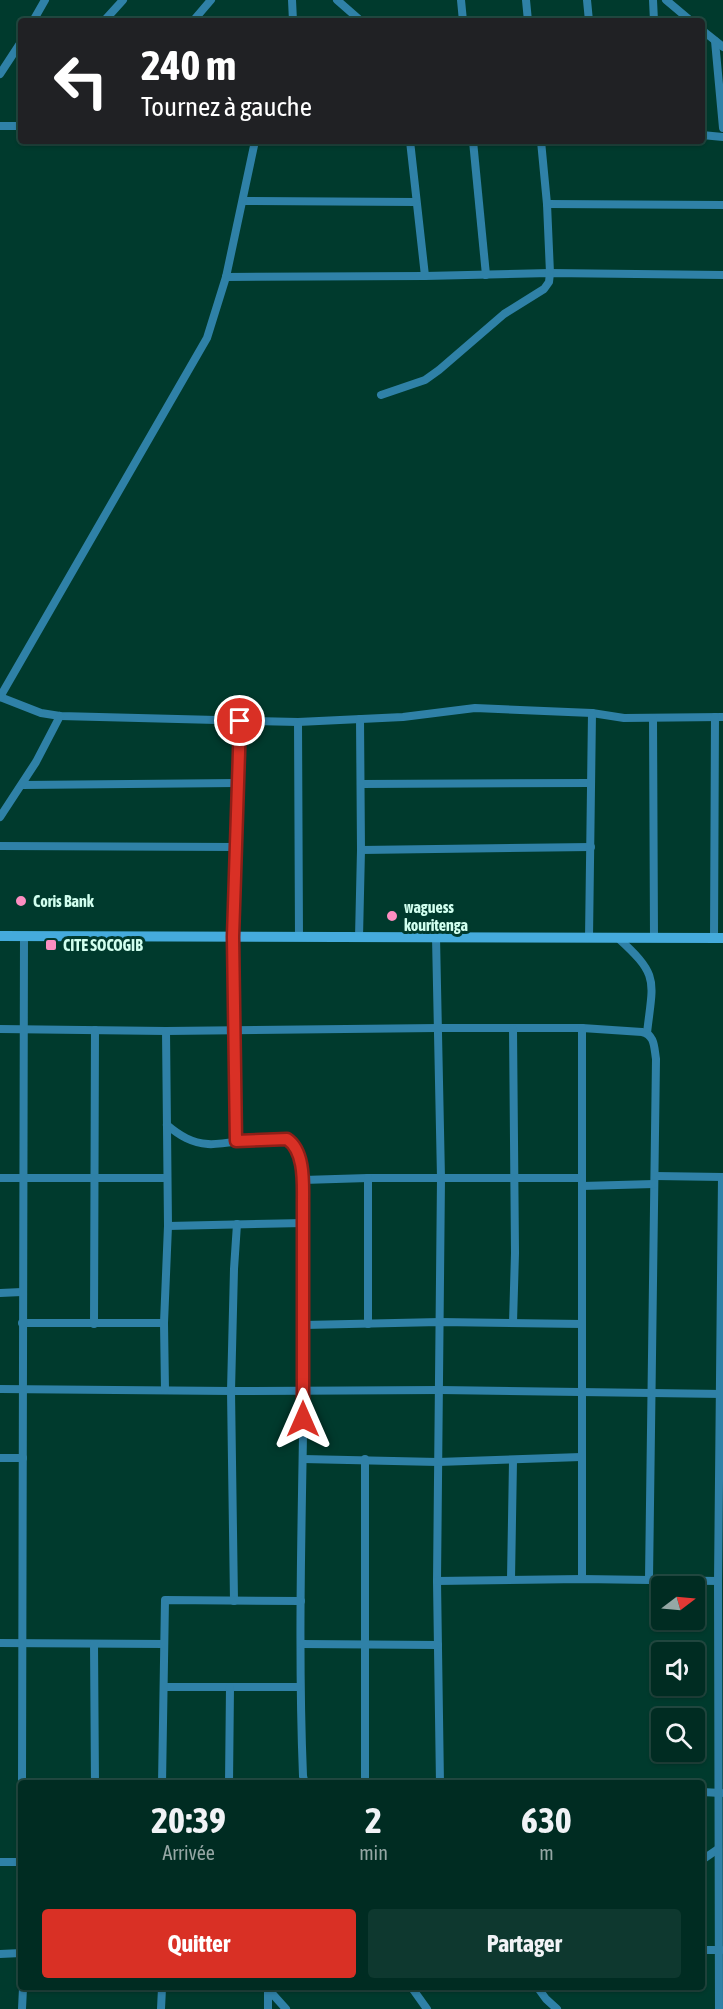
<!DOCTYPE html>
<html lang="fr">
<meta charset="utf-8">
<style>
:root{--surface:#002c22;--page:#0e382f;--text:#f1f3f6;--muted:#95a7a5;--line:#224840;--accent:#d93025}
body{margin:0;font-family:"Asap Condensed",sans-serif;background:var(--page);color:var(--text);height:100vh;display:flex;flex-direction:column;font-size:22px;white-space:nowrap}
*{box-sizing:border-box;margin:0}
p{font-size:20px;color:var(--muted)}
.icon{flex:none;width:33px;height:33px;fill:none;stroke:currentColor;stroke-width:2;stroke-linecap:round;stroke-linejoin:round}
.map{position:relative;flex:1;overflow:hidden}
.details{position:absolute;left:18px;top:1780px;width:687px;height:210px;display:flex;flex-direction:column;background:var(--surface);border-radius:6px;box-shadow:0 2px 4px #0004,0 0 0 2px var(--line)}
.details>*{flex:none}
.top-card{position:absolute;left:18px;top:18px;width:687px;height:126px;border-radius:6px;box-shadow:0 2px 4px #0004,0 0 0 2px var(--line);background:#202124;color:#fff;overflow:hidden}
.needle{width:39px;rotate:74deg}
.fabs{position:absolute;left:651px;top:1576px;display:grid;gap:12px}
.fabs a{display:grid;place-items:center;width:54px;height:54px;border-radius:6px;background:var(--surface);box-shadow:0 2px 4px #0004,0 0 0 2px var(--line);font-size:30px}
.pin{position:absolute;display:grid;place-items:center;width:51px;height:51px;color:#fff;margin:-26px;border:3px solid #fff;border-radius:50%;box-shadow:0 2px 6px #0007}
.me{position:absolute;width:66px;margin:-33px;rotate:0deg;stroke-linejoin:round;filter:drop-shadow(0 0 4px #0008)}
.turn{display:flex;align-items:center;gap:21px;height:126px;padding:0 24px;font-size:27px}
.turn .icon{width:78px;height:78px;stroke-width:2.5}
.turn b{display:block;font-size:42px;line-height:51px}
.eta{display:flex;justify-content:space-evenly;align-items:center;height:102px;text-align:center}
.eta b{font-size:36px;font-weight:700;line-height:42px}
.cta{display:flex;gap:12px;margin-top:auto;padding:12px 24px}
.cta a{flex:1;height:69px;border-radius:6px;background:var(--accent);color:#fff;font-size:24px;font-weight:700;line-height:69px;text-align:center}
.cta a+a{background:var(--page);color:var(--text)}
.map>svg:first-child{display:block}
</style>
<div class="map">
<svg width="723" height="2009" viewBox="0 0 723 2009">
<rect width="100%" height="100%" fill="#003a2d"/>
<g fill="none" stroke-linecap="round" stroke-linejoin="round">
<!-- street -->
<g stroke="#2f81a7" stroke-width="8">
<path d="M292,0L293,21"/>
<path d="M337,0L361,21"/>
<path d="M461,0L463,21"/>
<path d="M526,0L528,21"/>
<path d="M587,0L589,21"/>
<path d="M653,0L654,21"/>
<path d="M666,0L691,21"/>
<path d="M33,21L45,0"/>
<path d="M104,21L123,0"/>
<path d="M193,21L211,0"/>
<path d="M702,30L723,47"/>
<path d="M715,41L723,128"/>
<path d="M0,74L21,42"/>
<path d="M0,126H21"/>
<path d="M702,135L723,137"/>
<path d="M410,141L425,276"/>
<path d="M473,141L486,275"/>
<path d="M243,201L416,202"/>
<path d="M547,204L723,205"/>
<path d="M226,277L425,276L550,273L723,275"/>
<path d="M381,395L425,380L439,370L504,314L544,289L549,282L550,273L547,204L541,141"/>
<path d="M0,697L41,713L60,716L298,722L403,717L475,708L592,713L624,718L723,717"/>
<path d="M0,697L207,338L226,277L255,141"/>
<path d="M653,718L654,938"/>
<path d="M298,722L299,937"/>
<path d="M361,784L591,783"/>
<path d="M22,785L237,783"/>
<path d="M0,817L36,762L60,716"/>
<path d="M0,846L236,847"/>
<path d="M361,850L591,847"/>
<path d="M359,937L361,850L360,719"/>
<path d="M436,937L441,1178L437,1581L440,1784"/>
<path d="M589,938L592,713"/>
<path d="M618,938C660,976 653,980 647,1033"/>
<path d="M714,938L715,717"/>
<path d="M0,1029L166,1031L437,1028H582L642,1032C655,1035 654,1047 656,1059L649,1579"/>
<path d="M513,1029L515,1253L513,1323"/>
<path d="M167,1125C180,1136 192,1143 208,1144C226,1146 278,1131 290,1141C300,1149 301,1169 303,1180L368,1178H582"/>
<path d="M236,1141L233,937L240,721"/>
<path d="M655,1176L723,1177"/>
<path d="M0,1178H167"/>
<path d="M368,1178V1324"/>
<path d="M303,1180C309,1379 295,1578 303,1776L305,1784"/>
<path d="M582,1186L654,1184"/>
<path d="M168,1226L304,1223"/>
<path d="M0,1293L22,1292"/>
<path d="M22,1323H164"/>
<path d="M94,1324L95,1030"/>
<path d="M304,1325L440,1322L582,1324"/>
<path d="M0,1389L231,1391L440,1390L723,1394"/>
<path d="M165,1390L164,1323L168,1226L166,1031"/>
<path d="M0,1458H23"/>
<path d="M303,1459L438,1462L581,1457"/>
<path d="M365,1459V1784"/>
<path d="M511,1579L513,1461"/>
<path d="M582,1579V1028"/>
<path d="M437,1581L582,1579L718,1581"/>
<path d="M234,1601L231,1391L234,1269L237,1224"/>
<path d="M0,1643L164,1644"/>
<path d="M94,1644L95,1784"/>
<path d="M301,1644L438,1645"/>
<path d="M164,1687H299"/>
<path d="M22,1784L24,936"/>
<path d="M162,1784L165,1600L301,1601"/>
<path d="M229,1784L230,1687"/>
<path d="M702,1792L721,1793"/>
<path d="M702,1860L718,1849"/>
<path d="M0,1862H21"/>
<path d="M702,1950H721"/>
<path d="M0,1954L21,1953"/>
<path d="M412,1988L427,2009"/>
<path d="M538,1988L546,1999L557,2009"/>
<path d="M268,1989L286,2009"/>
<path d="M22,2009L23,1988"/>
<path d="M161,2009L162,1988"/>
<path d="M268,2009V1990"/>
<path d="M719,2009L718,1581L722,1177"/>
</g>
<!-- secondary -->
<path stroke="#45abdc" stroke-width="10" d="M0,936L723,938"/>
</g>
<g fill="none" stroke-linecap="round" stroke-linejoin="round">
<!-- route casing -->
<g stroke="#8d1f18" stroke-width="15">
<path id="route" d="M240,721L233,937L236,1141L287,1139C305,1151 303,1183 303,1202V1419"/>
</g>
<!-- route -->
<use href="#route" stroke="#d93025" stroke-width="10"/>
</g>
<!-- markers -->
<g fill="#fd8ec1" stroke="#003a2d" stroke-width="2">
<circle cx="21" cy="901" r="6"/>
<circle cx="392" cy="916" r="6"/>
<rect x="45" y="939" width="12" height="12" rx="3"/>
</g>
<g text-anchor="middle" dominant-baseline="central" stroke-width="6" stroke-linejoin="round" paint-order="stroke">
<!-- poi labels -->
<g font-size="16" font-weight="bold" fill="#d1ffef" stroke="#003a2d" text-anchor="start">
<text x="33" y="901">Coris Bank</text>
<text x="404" y="907">waguess<tspan x="404" dy="18">kouritenga</tspan></text>
<text x="63" y="945">CITE SOCOGIB</text>
</g>
</g>
</svg>
<div class="fabs">
<a><svg class="needle" viewBox="-14 -14 28 28"><path d="M0-13l5 13h-10z" fill="#e53935"/><path d="M0 13l5-13h-10z" fill="#95a7a5"/></svg></a>
<a><svg class="icon" aria-label="sound" viewBox="0 0 24 24"><path d="M4 9h4l5-4v14l-5-4H4zM17 9q2 3 0 6"/></svg></a>
<a><svg class="icon" aria-label="search" viewBox="0 0 24 24"><circle cx="10" cy="10" r="6"/><path d="M15 15l6 6"/></svg></a>
</div>
<div class="pin" style="left:240px;top:721px;background:#d93025"><svg class="icon" aria-label="arrive" viewBox="0 0 24 24"><path d="M6 21V4h12l-3 4 3 4H6"/></svg></div>
<svg class="me" style="left:303px;top:1419px" viewBox="-20 -20 40 40"><path d="M0-17L14 15 0 8-14 15z" fill="#d93025" stroke="#fff" stroke-width="4"/></svg>
<div class="top-card">
<div class="turn"><svg class="icon" aria-label="left" viewBox="0 0 24 24"><path d="M17 20v-9H6M10 6l-5 5 5 5"/></svg><div><b>240 m</b>Tournez à gauche</div></div>
</div>
<section class="details">
<div class="eta">
<div><b>20:39</b><p>Arrivée</p></div>
<div><b>2</b><p>min</p></div>
<div><b>630</b><p>m</p></div>
</div>
<div class="cta"><a>Quitter</a><a>Partager</a></div>
</section>
</div>
